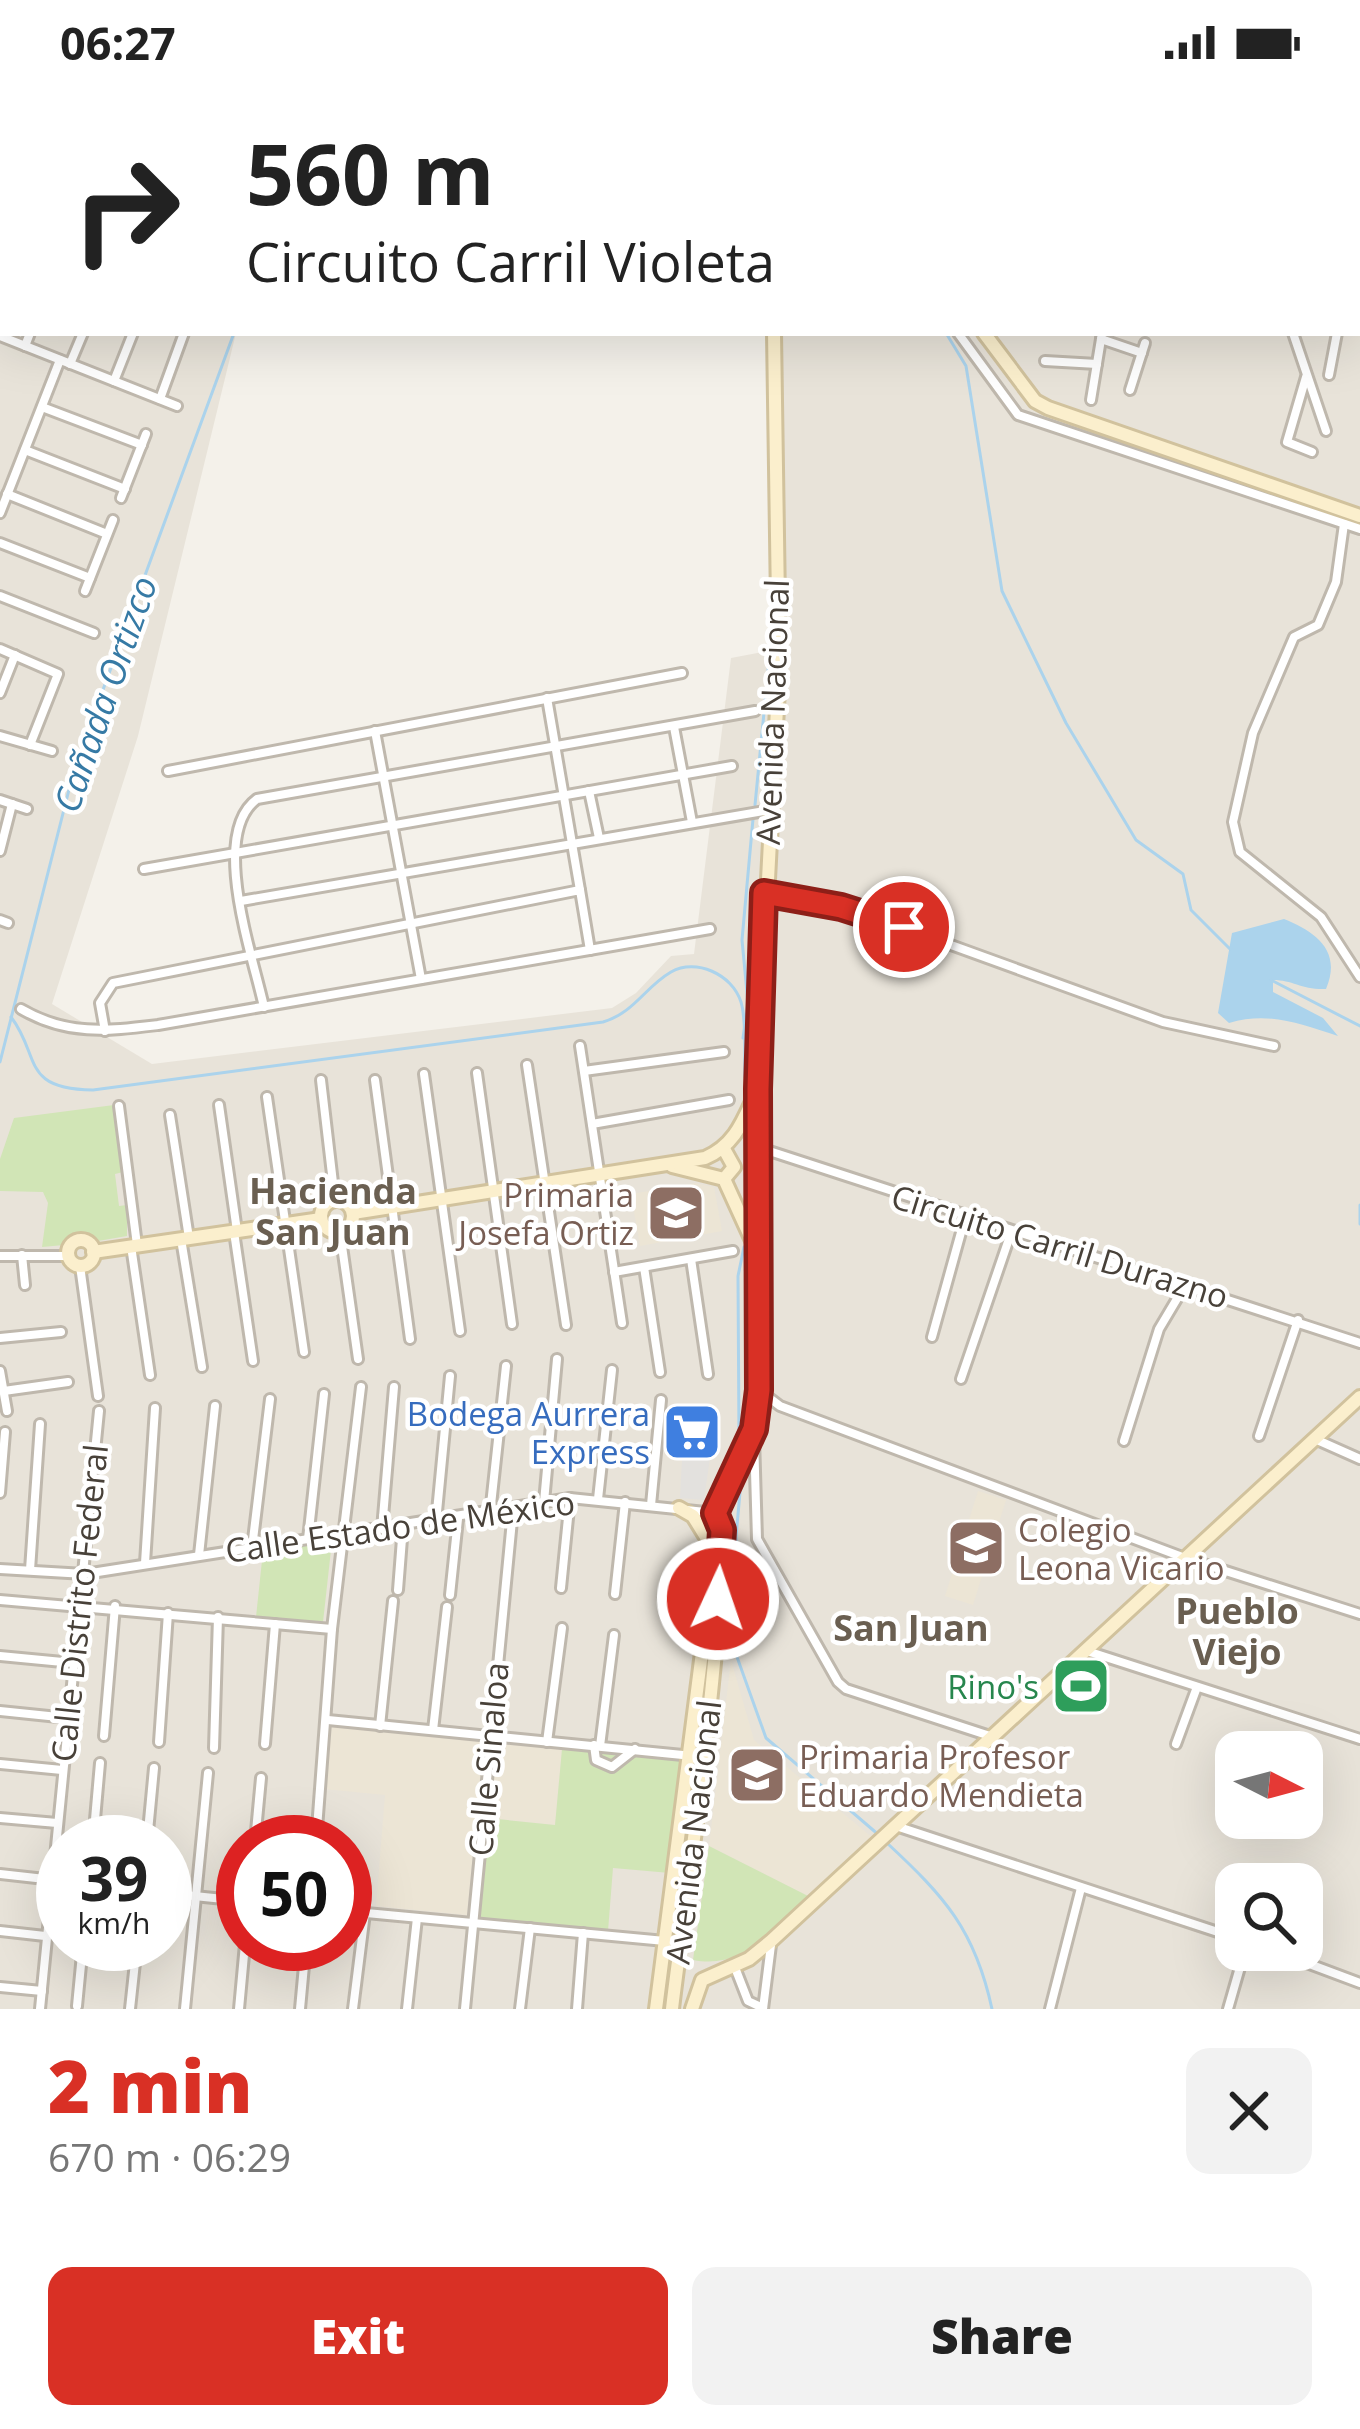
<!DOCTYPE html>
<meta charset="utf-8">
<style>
:root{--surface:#fff;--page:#f2f2f2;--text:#222;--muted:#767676;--accent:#d93025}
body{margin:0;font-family:"Open Sans",sans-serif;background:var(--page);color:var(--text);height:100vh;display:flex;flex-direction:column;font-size:45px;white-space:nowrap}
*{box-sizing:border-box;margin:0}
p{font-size:39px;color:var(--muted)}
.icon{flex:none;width:66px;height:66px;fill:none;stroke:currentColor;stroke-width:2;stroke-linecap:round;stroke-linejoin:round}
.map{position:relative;height:1925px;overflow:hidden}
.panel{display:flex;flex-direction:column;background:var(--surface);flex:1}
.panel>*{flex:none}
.top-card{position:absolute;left:0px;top:0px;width:1362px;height:252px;box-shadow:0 12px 48px #0002;background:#fff;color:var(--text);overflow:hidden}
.needle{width:78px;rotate:96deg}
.tools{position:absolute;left:1215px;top:1647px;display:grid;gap:24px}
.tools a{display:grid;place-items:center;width:108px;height:108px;border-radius:24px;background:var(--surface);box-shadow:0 12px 48px #0002;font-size:60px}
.speed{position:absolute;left:36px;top:1731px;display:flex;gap:24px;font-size:60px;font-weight:700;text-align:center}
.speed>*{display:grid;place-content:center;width:156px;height:156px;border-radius:50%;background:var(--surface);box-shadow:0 12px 48px #0002;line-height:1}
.speed small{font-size:30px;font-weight:400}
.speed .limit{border:18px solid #d22;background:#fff;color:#111}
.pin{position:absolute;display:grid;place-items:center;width:102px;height:102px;color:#fff;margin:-51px;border:6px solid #fff;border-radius:50%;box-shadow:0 3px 12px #0007}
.me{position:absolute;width:132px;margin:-66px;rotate:3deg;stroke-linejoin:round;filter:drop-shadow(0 0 9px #0008)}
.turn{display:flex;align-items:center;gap:42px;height:252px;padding:0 48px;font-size:54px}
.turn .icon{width:156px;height:156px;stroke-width:2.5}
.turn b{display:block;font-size:84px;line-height:102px}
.round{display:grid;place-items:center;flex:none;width:126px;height:126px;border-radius:24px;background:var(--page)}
.overview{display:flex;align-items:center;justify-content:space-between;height:204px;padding:0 48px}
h1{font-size:72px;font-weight:800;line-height:90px;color:var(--accent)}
.action{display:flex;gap:24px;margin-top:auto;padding:24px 48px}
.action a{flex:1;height:138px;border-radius:24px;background:var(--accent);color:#fff;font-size:48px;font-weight:800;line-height:138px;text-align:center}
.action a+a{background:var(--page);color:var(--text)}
.status{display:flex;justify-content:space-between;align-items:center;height:84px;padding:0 60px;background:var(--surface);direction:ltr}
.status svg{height:33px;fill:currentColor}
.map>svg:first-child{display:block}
</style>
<div class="status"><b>06:27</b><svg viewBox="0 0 49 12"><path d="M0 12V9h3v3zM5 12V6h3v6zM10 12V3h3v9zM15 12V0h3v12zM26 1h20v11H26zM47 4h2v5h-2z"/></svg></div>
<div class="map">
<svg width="1360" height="1925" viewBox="0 0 1360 1925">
<rect width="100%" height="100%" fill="#f4f1ea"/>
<!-- residential -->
<path fill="#e8e3d9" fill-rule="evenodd" d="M0,0H296L3,3V249H236L138,652L52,920L152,980L612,924L636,909L671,872L694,870L731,574L784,564L781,249H1359V3L783,0H1360V1925H0ZM1236,1668H1302V1734H1236ZM63,1758H165V1860H63ZM243,1758H345V1860H243ZM1236,1800H1302V1866H1236Z"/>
<!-- education -->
<g fill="#ece5d5">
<path d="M696,1099L714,1103L722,1147L640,1162L631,1110Z"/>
<path d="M978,1407L1006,1416L973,1521L945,1512Z"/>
<path d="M731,1576L754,1656L873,1754L808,1812L709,1762Z"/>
<path d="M330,1640L484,1654L467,1831L376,1822L385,1711L324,1705Z"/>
<path d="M495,1658L562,1665L555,1741L487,1734Z"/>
</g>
<!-- green -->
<g fill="#d1e5b6">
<path d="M114,1021L123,1088L115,1090L119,1122L127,1121V1152L98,1157L76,1149L64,1161L42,1163L48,1119L43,1108L0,1107V1075L14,1034Z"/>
<path d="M332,1457L323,1538L256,1533L263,1467Z"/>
<path d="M562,1665L681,1677L670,1789L613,1784L608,1847L477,1834L487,1734L555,1741Z"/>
<path d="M709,1762L808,1812C773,1845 745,1886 693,1876Z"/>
</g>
<!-- parking -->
<path fill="#e3e1de" d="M697,1372L710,1374L704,1416L680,1414L682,1375Z"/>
<!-- water -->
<path fill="#abd3ec" d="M1284,835C1313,847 1343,865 1326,905C1302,906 1293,896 1273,896V908L1323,934L1338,952C1300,940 1269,927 1229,939L1218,929L1232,849Z"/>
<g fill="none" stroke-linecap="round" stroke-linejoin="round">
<!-- stream -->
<g stroke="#abd3ec" stroke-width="3">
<path d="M317,3V0"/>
<path d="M989,3L991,0"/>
<path d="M946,249L966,282L1002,507L1066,639L1136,756L1183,790L1191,826L1230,865"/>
<path d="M755,721L769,577"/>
<path d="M1271,896L1360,942"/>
<path d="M11,933C41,972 20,1005 93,1006L603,938C634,929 645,903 671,888C696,874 732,890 741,918C747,938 744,972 745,993"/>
<path d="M743,954L748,919L742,856L753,735"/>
<path d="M0,978L75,682L234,249"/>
<path d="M1360,1121V1140"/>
<path d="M739,1356L738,1192L744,1163"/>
<path d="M741,1397L736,1453L739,1522L732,1559L766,1654L880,1752"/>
<path d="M887,1759C945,1813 975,1846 992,1925"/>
</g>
<!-- street casing -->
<g stroke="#bfb8ad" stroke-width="14">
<g id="street">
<path d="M273,0L274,3"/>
<path d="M798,0L801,3"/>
<path d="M1188,0L1189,3"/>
<path d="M1228,0L1229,3"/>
<path d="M1284,0L1285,1"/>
<path d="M29,3L30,0"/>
<path d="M90,3L92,0"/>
<path d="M114,3L116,0"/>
<path d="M177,3L179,0"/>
<path d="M235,3L236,0"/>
<path d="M1110,3L1111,0"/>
<path d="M1130,3L1131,0"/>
<path d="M1359,24H1360"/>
<path d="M0,71L3,72"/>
<path d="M1359,74H1360"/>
<path d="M1359,85L1360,86"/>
<path d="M0,190L3,182"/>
<path d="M958,249L1018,331L1360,445"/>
<path d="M1293,249L1326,347"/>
<path d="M0,252L177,322"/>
<path d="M1101,255L1142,269"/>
<path d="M25,262L30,249"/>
<path d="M1045,277L1097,280"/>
<path d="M70,280L83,249"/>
<path d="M1329,291L1337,249"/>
<path d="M1306,293L1287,358L1312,368"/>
<path d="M114,297L133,249"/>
<path d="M1130,306L1145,259"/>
<path d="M160,315L184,249"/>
<path d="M1091,316L1102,249"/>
<path d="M42,323L142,361"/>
<path d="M25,366L125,405"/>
<path d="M7,410L107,450"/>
<path d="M121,414L146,350"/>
<path d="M0,429L60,276"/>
<path d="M1344,440L1336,498L1318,541L1294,553L1253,649L1233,738L1240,768L1321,833L1360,893"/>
<path d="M0,459L90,494"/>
<path d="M85,507L113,436"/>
<path d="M0,512L94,549"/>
<path d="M0,565L58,590L30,661"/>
<path d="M0,609L15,571"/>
<path d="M547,614L580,806"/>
<path d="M674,643L692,738"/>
<path d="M375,647L421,895"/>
<path d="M0,652L52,667"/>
<path d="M168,687L682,589"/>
<path d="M589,707L599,754"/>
<path d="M0,716L27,725"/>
<path d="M0,767L12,720"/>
<path d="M144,785L732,682"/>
<path d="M766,810L871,832L1163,938L1274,962"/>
<path d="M241,817L770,726"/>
<path d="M0,836L8,839"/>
<path d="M264,923C253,872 209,750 257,715L755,627"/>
<path d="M21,925C67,952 107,947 158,941L710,845"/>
<path d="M105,947L100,919L113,899L580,806L590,866"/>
<path d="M580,962L622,1239"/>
<path d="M527,981L566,1241"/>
<path d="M584,987L724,968"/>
<path d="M477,989L512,1240"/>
<path d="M424,990L460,1247"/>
<path d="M321,996L335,1116"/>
<path d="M375,996L410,1255"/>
<path d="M267,1013L304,1268"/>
<path d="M219,1021L237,1147"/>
<path d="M119,1022L137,1161"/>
<path d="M170,1031L189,1154"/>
<path d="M592,1040L729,1016"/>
<path d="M760,1064L1360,1259"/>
<path d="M234,1148L253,1277"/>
<path d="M340,1148L358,1275"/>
<path d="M181,1155L202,1283"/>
<path d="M131,1162L150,1291"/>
<path d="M22,1171L25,1201"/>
<path d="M0,1172H68"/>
<path d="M691,1175L708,1290"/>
<path d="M80,1182L98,1312"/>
<path d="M644,1183L660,1288"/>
<path d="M614,1188L733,1167"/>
<path d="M932,1253L965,1134"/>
<path d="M0,1254L61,1248"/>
<path d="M0,1287L7,1327"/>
<path d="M961,1295L1011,1149"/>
<path d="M759,1306L780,1322L1185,1474L1360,1530"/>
<path d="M4,1307L68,1298"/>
<path d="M1259,1352L1298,1236"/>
<path d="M754,1353L757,1455L838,1598L846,1605L993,1653"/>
<path d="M1315,1355L1360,1375"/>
<path d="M1124,1357L1159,1245L1184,1203"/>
<path d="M0,1409L5,1348"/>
<path d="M598,1415L612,1286"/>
<path d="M544,1418L557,1275"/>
<path d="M651,1421L661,1316"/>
<path d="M490,1430L506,1282"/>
<path d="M436,1438L450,1292"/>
<path d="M382,1445L394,1303"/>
<path d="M308,1455L324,1310"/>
<path d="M252,1464L270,1315"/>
<path d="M199,1471L215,1322"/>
<path d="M145,1479L155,1324"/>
<path d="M0,1485L85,1490L570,1414L715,1429"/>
<path d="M30,1486L40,1340"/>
<path d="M561,1504L570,1414"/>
<path d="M398,1506L403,1442"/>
<path d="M615,1510L625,1418"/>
<path d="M450,1511L458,1435"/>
<path d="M0,1516L332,1545"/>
<path d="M1087,1567L1360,1655"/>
<path d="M0,1572L73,1579"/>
<path d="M0,1627L68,1634"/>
<path d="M328,1636L703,1673"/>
<path d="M380,1642L393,1517"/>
<path d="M433,1646L447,1523"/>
<path d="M104,1652L115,1522"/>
<path d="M159,1658L168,1529"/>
<path d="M547,1658L562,1544"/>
<path d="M265,1660L275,1540"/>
<path d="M1176,1660L1197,1603"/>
<path d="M594,1661L596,1676L612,1683L635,1665"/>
<path d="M600,1662L614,1551"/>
<path d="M214,1664L218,1533"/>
<path d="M0,1680L62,1686"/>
<path d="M0,1734L57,1739"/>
<path d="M896,1742L1236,1854"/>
<path d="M93,1758L100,1679"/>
<path d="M147,1758L154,1684"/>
<path d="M255,1758L261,1694"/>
<path d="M316,1758L332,1545L361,1303"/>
<path d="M0,1790L63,1797"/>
<path d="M165,1809L243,1817"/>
<path d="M345,1827L665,1857"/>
<path d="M0,1847L45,1852"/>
<path d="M1272,1866L1360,1899"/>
<path d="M734,1881L748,1917L763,1924"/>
<path d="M0,1903L42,1907"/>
<path d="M77,1922L83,1860"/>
<path d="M40,1925L99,1327"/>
<path d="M130,1925L137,1860"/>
<path d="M185,1925L208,1689"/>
<path d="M239,1925L245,1860"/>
<path d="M300,1925L306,1860"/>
<path d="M353,1925L365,1829"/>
<path d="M407,1925L417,1834"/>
<path d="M465,1925L513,1426"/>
<path d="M520,1925L530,1844"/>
<path d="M577,1925L583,1849"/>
<path d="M763,1925L771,1861"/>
<path d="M1050,1925L1081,1804"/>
<path d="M1228,1925L1245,1866"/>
</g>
</g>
<!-- secondary casing -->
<g stroke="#d1c29d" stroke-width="18">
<g id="secondary">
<path d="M769,0V3"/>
<path d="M824,0L827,3"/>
<path d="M984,249L1035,317L1048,324L1360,432"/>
<path d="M724,1065L734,1083L724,1095"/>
<path d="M672,1082L724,1095L755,1163"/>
<circle cx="337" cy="1132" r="16"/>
<path d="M353,1129L705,1074C735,1061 743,1037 756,1009"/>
<circle cx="81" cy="1169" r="13"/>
<path d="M93,1168L321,1135"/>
<path d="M679,1424L693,1432L706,1453"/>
<path d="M656,1925L705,1545L709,1438L754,1345L759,1306L757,1005L779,586L774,249"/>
<path d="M672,1925C679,1860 739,1457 715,1429"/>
<path d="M692,1925L702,1896L749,1875L771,1857L1360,1313"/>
</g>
</g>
<!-- street -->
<use href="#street" stroke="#fff" stroke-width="8"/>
<!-- secondary -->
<use href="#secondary" stroke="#fbefcd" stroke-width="12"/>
</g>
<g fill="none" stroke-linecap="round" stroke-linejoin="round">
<!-- route casing -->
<g stroke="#8d1f18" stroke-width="30">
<path id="route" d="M718,1515L722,1446L715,1429L754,1345L759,1306L758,1005L764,809L841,823L904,843"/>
</g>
<!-- route -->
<use href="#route" stroke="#d93025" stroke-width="21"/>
</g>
<!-- icons -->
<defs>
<g id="school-square" transform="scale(3)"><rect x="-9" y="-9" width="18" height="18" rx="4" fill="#8d6e63" stroke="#fff"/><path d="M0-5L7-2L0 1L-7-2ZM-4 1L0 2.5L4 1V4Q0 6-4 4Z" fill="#fff"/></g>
<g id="supermarket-square" transform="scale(3)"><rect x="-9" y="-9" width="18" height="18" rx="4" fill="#3f7fe0" stroke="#fff"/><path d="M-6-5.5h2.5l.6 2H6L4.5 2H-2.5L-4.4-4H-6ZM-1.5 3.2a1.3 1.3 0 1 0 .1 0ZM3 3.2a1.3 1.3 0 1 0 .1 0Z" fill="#fff"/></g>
<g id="stadium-square" transform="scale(3)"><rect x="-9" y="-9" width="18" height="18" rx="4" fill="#2e9e5b" stroke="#fff"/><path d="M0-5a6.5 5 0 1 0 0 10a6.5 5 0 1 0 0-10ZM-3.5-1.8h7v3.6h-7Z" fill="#fff"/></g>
</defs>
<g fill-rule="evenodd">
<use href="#school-square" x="676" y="1129"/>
<use href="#supermarket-square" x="692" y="1348"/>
<use href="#school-square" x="976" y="1464"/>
<use href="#stadium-square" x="1081" y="1602"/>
<use href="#school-square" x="757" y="1691"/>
</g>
<g text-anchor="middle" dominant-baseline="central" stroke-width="9" stroke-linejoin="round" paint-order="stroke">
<!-- street labels -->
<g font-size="33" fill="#484139" stroke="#fff">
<text transform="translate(772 628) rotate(-88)">Avenida Nacional</text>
<text transform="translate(1060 1162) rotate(17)">Circuito Carril Durazno</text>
<text transform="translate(400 1442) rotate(-8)">Calle Estado de México</text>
<text transform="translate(79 1519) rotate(-84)">Calle Distrito Federal</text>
<text transform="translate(488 1675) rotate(-85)">Calle Sinaloa</text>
<text transform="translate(693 1748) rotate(-83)">Avenida Nacional</text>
</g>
<!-- education labels -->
<g font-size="33" fill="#785e54" stroke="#fff" text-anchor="start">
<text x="634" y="1110" text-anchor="end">Primaria<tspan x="634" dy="38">Josefa Ortiz</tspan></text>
<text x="1018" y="1445">Colegio<tspan x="1018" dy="38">Leona Vicario</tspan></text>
<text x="799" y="1672">Primaria Profesor<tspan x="799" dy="38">Eduardo Mendieta</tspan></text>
</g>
<!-- shop labels -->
<g font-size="33" fill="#366cbe" stroke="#fff" text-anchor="end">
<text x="650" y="1329">Bodega Aurrera<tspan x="650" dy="38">Express</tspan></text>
</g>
<!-- leisure labels -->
<g font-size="33" fill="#27864d" stroke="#fff" text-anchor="end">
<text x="1039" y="1602">Rino's</text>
</g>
<!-- water labels -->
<g font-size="36" font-style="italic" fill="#367aa5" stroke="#fff">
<text transform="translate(105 610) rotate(-71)">Cañada Ortizco</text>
</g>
<!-- neighbourhood labels -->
<g font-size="36" font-weight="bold" fill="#6a5f51" stroke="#fff">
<text x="333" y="1106">Hacienda<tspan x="333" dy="41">San Juan</tspan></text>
<text x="1237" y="1526">Pueblo<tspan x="1237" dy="41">Viejo</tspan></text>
<text x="911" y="1543">San Juan</text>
</g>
</g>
</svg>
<div class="tools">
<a><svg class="needle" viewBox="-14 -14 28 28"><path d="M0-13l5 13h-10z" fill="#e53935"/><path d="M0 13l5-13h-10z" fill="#767676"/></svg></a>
<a><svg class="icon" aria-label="search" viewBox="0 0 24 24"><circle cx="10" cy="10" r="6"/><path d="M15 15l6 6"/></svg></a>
</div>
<div class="speed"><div>39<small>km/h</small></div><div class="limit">50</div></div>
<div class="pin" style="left:904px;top:843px;background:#d93025"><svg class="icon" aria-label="arrive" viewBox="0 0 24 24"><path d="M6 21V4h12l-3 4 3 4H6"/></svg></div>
<svg class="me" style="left:718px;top:1515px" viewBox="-20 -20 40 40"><circle r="17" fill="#d93025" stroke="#fff" stroke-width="3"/><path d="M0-11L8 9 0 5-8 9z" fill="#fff"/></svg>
<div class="top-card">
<div class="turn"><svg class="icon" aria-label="right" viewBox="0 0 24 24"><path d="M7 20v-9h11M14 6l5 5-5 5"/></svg><div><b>560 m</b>Circuito Carril Violeta</div></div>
</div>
</div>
<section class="panel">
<div class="overview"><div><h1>2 min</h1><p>670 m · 06:29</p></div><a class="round"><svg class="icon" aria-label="close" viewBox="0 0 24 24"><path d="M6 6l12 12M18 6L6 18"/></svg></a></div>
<div class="action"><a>Exit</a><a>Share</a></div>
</section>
